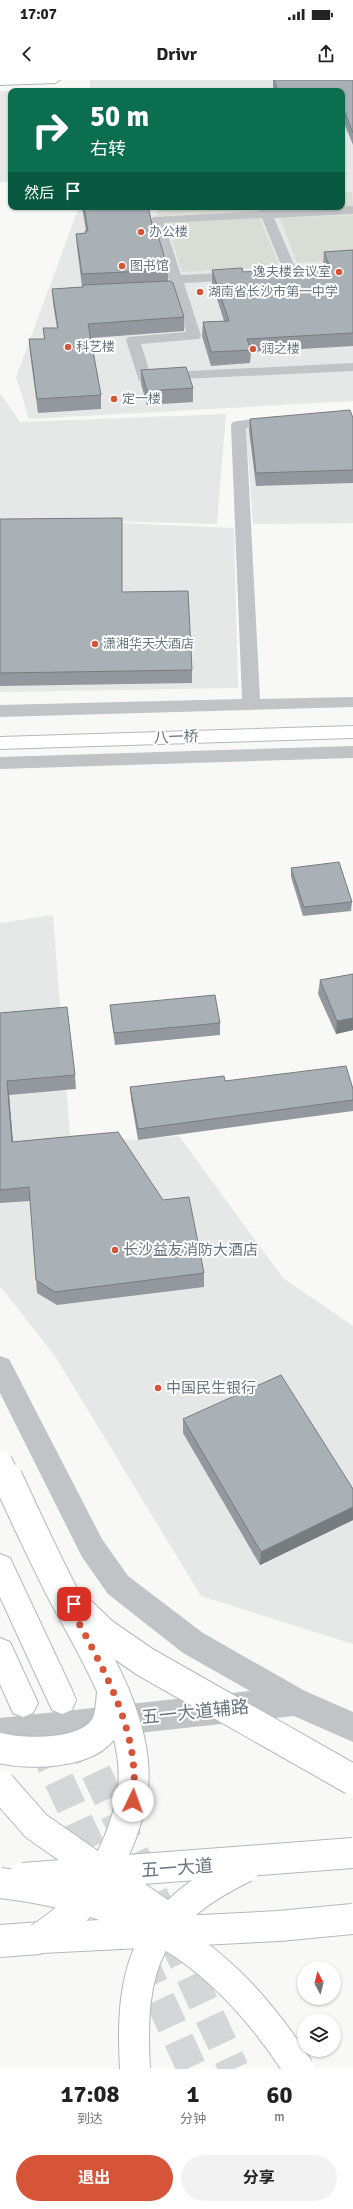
<!DOCTYPE html>
<html lang="zh">
<meta charset="utf-8">
<style>
:root{--surface:#fff;--page:#f2f2f2;--text:#222;--muted:#767676;--accent:#d65438}
body{margin:0;font-family:Signika,"Noto Sans SC",sans-serif;background:var(--page);color:var(--text);height:100vh;display:flex;flex-direction:column;font-size:15px;white-space:nowrap}
*{box-sizing:border-box;margin:0}
p{font-size:13px;color:var(--muted)}
.icon{flex:none;width:22px;height:22px;fill:none;stroke:currentColor;stroke-width:2;stroke-linecap:round;stroke-linejoin:round}
.map{position:relative;height:1989px;overflow:hidden}
.sheet{display:flex;flex-direction:column;background:var(--surface);flex:1}
.sheet>*{flex:none}
.top-card{position:absolute;left:8px;top:8px;width:337px;height:122px;border-radius:8px;box-shadow:0 1px 3px #0004;background:#0b6e4f;color:#fff;overflow:hidden}
.needle{width:26px;rotate:353deg}
.controls{position:absolute;left:297px;top:1881px;display:grid;gap:8px}
.controls a{display:grid;place-items:center;width:44px;height:44px;border-radius:50%;background:var(--surface);box-shadow:0 1px 3px #0004;font-size:20px}
.pin{position:absolute;display:grid;place-items:center;width:34px;height:34px;color:#fff;margin:-17px;border-radius:8px;box-shadow:0 2px 6px #0006}
.me{position:absolute;width:44px;margin:-22px;rotate:3deg;stroke-linejoin:round;filter:drop-shadow(0 0 3px #0008)}
.turn{display:flex;align-items:center;gap:14px;height:84px;padding:0 16px;font-size:18px}
.turn .icon{width:52px;height:52px;stroke-width:2.5}
.turn b{display:block;font-size:28px;line-height:34px}
.then{display:flex;align-items:center;height:38px;padding:0 16px;background:#0003;gap:8px;font-size:15px}
.eta{display:flex;justify-content:space-evenly;align-items:center;height:68px;text-align:center}
.eta b{font-size:24px;font-weight:700;line-height:28px}
.action{display:flex;gap:8px;margin-top:auto;padding:8px 16px}
.action a{flex:1;height:46px;border-radius:24px;background:var(--accent);color:#fff;font-size:16px;font-weight:700;line-height:46px;text-align:center}
.action a+a{background:var(--page);color:var(--text)}
.status{display:flex;justify-content:space-between;align-items:center;height:28px;padding:0 20px;background:var(--surface);direction:ltr}
.status svg{height:11px;fill:currentColor}
header{display:flex;justify-content:space-between;align-items:center;height:52px;padding:0 16px;background:var(--surface);font-size:18px;font-weight:700}
.map>svg:first-child{display:block}
</style>
<div class="status"><b>17:07</b><svg viewBox="0 0 49 12"><path d="M0 12V9h3v3zM5 12V6h3v6zM10 12V3h3v9zM15 12V0h3v12zM26 1h20v11H26zM47 4h2v5h-2z"/></svg></div>
<header><svg class="icon" aria-label="back" viewBox="0 0 24 24"><path d="M15 5l-7 7 7 7"/></svg>Drivr<svg class="icon" aria-label="share" viewBox="0 0 24 24"><path d="M12 15V3M7 8l5-5 5 5M5 13v7h14v-7"/></svg></header>
<div class="map">
<svg width="353" height="1989" viewBox="0 0 353 1989">
<rect width="100%" height="100%" fill="#f8f8f6"/>
<!-- built -->
<g fill="#e6e7e7">
<path d="M90,0H353V321L29,339L16,297L79,127H342V11H11V102H0V11H2L90,9Z"/>
<path d="M0,313L20,342L226,334L217,444L0,438Z"/>
<path d="M353,337V443L253,444L246,347Z"/>
<path d="M0,438L234,448L238,608L0,612Z"/>
<path d="M53,835L70,1055L138,1060L179,1056L283,1198L353,1246V1564L201,1516L55,1276L0,1206V843Z"/>
</g>
<!-- green -->
<g fill="#d9ddd5">
<path d="M352,112L353,127L274,131L272,127H342V113Z"/>
<path d="M156,127H255L257,132L158,136Z"/>
<path d="M353,135V180L297,183L280,138Z"/>
<path d="M260,138L279,186L182,192L167,143Z"/>
</g>
<g fill="none" stroke-linecap="round" stroke-linejoin="round">
<!-- major-tunnel -->
<g stroke="#d4d7d8" stroke-width="30" stroke-dasharray="30 15" stroke-linecap="butt">
<path d="M77,1651L234,1989"/>
<path d="M40,1659L102,1793"/>
<path d="M141,1878L192,1989"/>
</g>
<!-- major casing -->
<g stroke="#b4b8bc" stroke-width="2">
<g id="major">
<path d="M0,0H60L55,3L0,5Z"/>
<path d="M353,646V658L0,669V657Z"/>
<path d="M0,1474L10,1478L72,1610L76,1620L72,1630L62,1634L52,1630L0,1517Z"/>
<path d="M0,1558L10,1562L38,1623L33,1633L23,1637L13,1633L0,1604Z"/>
<path d="M40,1842L51,1847L56,1858L51,1869L40,1874L0,1877V1845Z"/>
</g>
</g>
<!-- minor -->
<g fill="#c0c4c7" fill-rule="evenodd">
<path d="M353,126V134L274,138L298,194L296,197L184,203L201,256L199,259L141,264L150,293L353,283V291L139,301L126,260L128,257L186,252L174,213L168,209L171,206L151,140L153,137L259,131L257,127H269L271,130ZM262,138L283,190L181,195L164,143Z"/>
<path d="M278,336L283,337L285,340L283,343L246,348L260,619L353,617V627L0,637V625L242,619L231,345L233,342L238,341Z"/>
<path d="M353,666V678L0,689V677Z"/>
<path d="M0,1276L9,1279L102,1459L128,1496L203,1553L305,1611L353,1632V1662L294,1636L0,1668V1638L250,1611L183,1573L108,1514L82,1477L0,1313Z"/>
</g>
<!-- major -->
<use href="#major" fill="#fff" fill-rule="evenodd"/>
<!-- major-bridge-far1 casing -->
<g stroke="#b4b8bc" stroke-width="26" stroke-linecap="butt">
<path id="major-bridge-far1" d="M0,1382L8,1398"/>
</g>
<!-- major-bridge casing -->
<g stroke="#b4b8bc" stroke-width="32" stroke-linecap="butt">
<g id="major-bridge">
<path d="M7,1397C25,1436 43,1475 62,1512C92,1569 140,1642 133,1709C130,1731 124,1750 115,1770C95,1814 80,1831 40,1858"/>
<path d="M78,1529L103,1553L145,1582L353,1700"/>
<path d="M0,1668C28,1675 90,1675 106,1645C111,1635 111,1623 112,1612"/>
<path d="M0,1705L36,1746L169,1839L186,1845"/>
<path d="M23,1798L353,1773"/>
<path d="M0,1803C140,1820 222,1870 299,1989"/>
<path d="M41,1858L279,1846L353,1839"/>
<path d="M135,1989C129,1884 148,1834 245,1787"/>
</g>
</g>
<!-- major-bridge-far1 -->
<use href="#major-bridge-far1" stroke="#fff" stroke-width="24"/>
<!-- major-bridge -->
<use href="#major-bridge" stroke="#fff" stroke-width="30"/>
</g>
<!-- wall -->
<g fill="#92989d">
<path d="M273,0H353V65L342,38V11H274L273,10Z"/>
<path d="M82,127H148L153,148L168,190V201L184,237V251L91,258L101,315V329L38,333L30,273L29,259H44L43,248H57L53,223L52,209L82,207L77,167L76,154L85,153L86,151Z"/>
<path d="M353,170V266L251,272L250,283L211,286L202,256L203,242L224,241L212,203V190L243,192L324,187L323,185L324,172Z"/>
<path d="M141,290L193,308V322L147,325L141,304Z"/>
<path d="M353,338V403L256,406L249,351L250,339Z"/>
<path d="M0,439L122,512L192,590V603L0,606Z"/>
<path d="M291,788L352,822L351,831L303,836L291,797Z"/>
<path d="M353,894V950L336,954L318,914L320,900Z"/>
<path d="M110,925L220,943V955L115,965L111,936Z"/>
<path d="M0,933L75,995L76,1009L9,1015L13,1062L204,1193V1207L57,1225L37,1213L30,1121L0,1123Z"/>
<path d="M225,1001L353,1009V1031L138,1060L131,1019L130,1007Z"/>
<path d="M183,1339L353,1409V1440L260,1485L183,1353Z"/>
</g>
<!-- shaded-wall -->
<g fill="#777c7f">
<path d="M353,938V950L336,954L337,941Z"/>
<path d="M7,1001L9,1015L14,1076L12,1062Z"/>
<path d="M353,1427V1440L260,1485L261,1472Z"/>
</g>
<!-- building -->
<g fill="#aab1b6" stroke="#777c7f">
<path d="M274,0H353V53L342,25V11H278Z"/>
<path d="M84,127H148L153,148H156L168,190L82,194L76,154L86,153L85,151H88Z"/>
<path d="M353,170V253L247,259L251,270L211,272L203,242L229,241L212,190L242,188L243,192L330,187L324,172Z"/>
<path d="M170,201L173,203L184,237L88,244L101,315L37,319L29,259H45L43,248H58L52,209L83,207V205Z"/>
<path d="M186,287L193,308L147,311L141,290Z"/>
<path d="M350,330L353,338V390L256,393L250,339Z"/>
<path d="M122,438V512L188,511L192,590L0,593V439Z"/>
<path d="M339,782L352,822L304,827L291,788Z"/>
<path d="M353,894V938L337,941L320,900Z"/>
<path d="M215,915L220,943L114,953L110,925Z"/>
<path d="M67,927L75,995L7,1001L12,1062L118,1052L163,1120L189,1117L204,1193L55,1212L36,1200L29,1107L0,1110V933Z"/>
<path d="M346,986L353,1009V1020L138,1049L130,1007L224,996L225,1001Z"/>
<path d="M281,1295L353,1409V1427L261,1472L183,1339Z"/>
</g>
<g fill="none" stroke-linecap="round" stroke-linejoin="round">
<!-- route -->
<path stroke="#d65438" stroke-width="7" stroke-dasharray="0 12.6" d="M74,1524L60,1508C89,1564 132,1630 134,1694C135,1703 133,1712 133,1721"/>
</g>
<!-- markers -->
<g fill="#d65438" stroke="#fff" stroke-width="1.5">
<circle cx="141" cy="152" r="4"/>
<circle cx="122" cy="186" r="4"/>
<circle cx="339" cy="192" r="4"/>
<circle cx="200" cy="212" r="4"/>
<circle cx="68" cy="267" r="4"/>
<circle cx="253" cy="269" r="4"/>
<circle cx="114" cy="319" r="4"/>
<circle cx="95" cy="564" r="4"/>
<circle cx="115" cy="1170" r="4"/>
<circle cx="158" cy="1308" r="4"/>
</g>
<g text-anchor="middle" dominant-baseline="central" stroke-width="4" stroke-linejoin="round" paint-order="stroke">
<!-- far-poi labels -->
<g font-size="13" fill="#66757f" stroke="#fff" text-anchor="start">
<text x="149" y="152">办公楼</text>
<text x="130" y="186">图书馆</text>
<text x="331" y="192" text-anchor="end">逸夫楼会议室</text>
<text x="208" y="212">湖南省长沙市第一中学</text>
<text x="76" y="267">科艺楼</text>
<text x="261" y="269">润之楼</text>
<text x="122" y="319">定一楼</text>
<text x="103" y="564">潇湘华天大酒店</text>
</g>
<!-- street labels -->
<g font-size="15" fill="#66757f" stroke="#fff">
<text transform="translate(176 657) rotate(-2)">八一桥</text>
</g>
<!-- poi labels -->
<g font-size="15" fill="#66757f" stroke="#fff" text-anchor="start">
<text x="123" y="1170">长沙益友消防大酒店</text>
<text x="166" y="1308">中国民生银行</text>
</g>
<!-- near-street labels -->
<g font-size="18" fill="#66757f" stroke="#fff">
<text transform="translate(195 1632) rotate(-6)">五一大道辅路</text>
<text transform="translate(177 1788) rotate(-4)">五一大道</text>
</g>
</g>
</svg>
<div class="controls">
<a><svg class="needle" viewBox="-14 -14 28 28"><path d="M0-13l5 13h-10z" fill="#e53935"/><path d="M0 13l5-13h-10z" fill="#767676"/></svg></a>
<a><svg class="icon" aria-label="layers" viewBox="0 0 24 24"><path d="M12 4l9 5-9 5-9-5zM3 14l9 5 9-5"/></svg></a>
</div>
<div class="pin" style="left:74px;top:1524px;background:#d93025"><svg class="icon" aria-label="arrive" viewBox="0 0 24 24"><path d="M6 21V4h12l-3 4 3 4H6"/></svg></div>
<svg class="me" style="left:133px;top:1721px" viewBox="-20 -20 40 40"><circle r="19" fill="#fff"/><path d="M0-13L10 11 0 6-10 11z" fill="#d65438"/></svg>
<div class="top-card">
<div class="turn"><svg class="icon" aria-label="right" viewBox="0 0 24 24"><path d="M7 20v-9h11M14 6l5 5-5 5"/></svg><div><b>50 m</b>右转</div></div>
<div class="then">然后<svg class="icon" aria-label="arrive" viewBox="0 0 24 24"><path d="M6 21V4h12l-3 4 3 4H6"/></svg></div>
</div>
</div>
<section class="sheet">
<div class="eta">
<div><b>17:08</b><p>到达</p></div>
<div><b>1</b><p>分钟</p></div>
<div><b>60</b><p>m</p></div>
</div>
<div class="action"><a>退出</a><a>分享</a></div>
</section>
